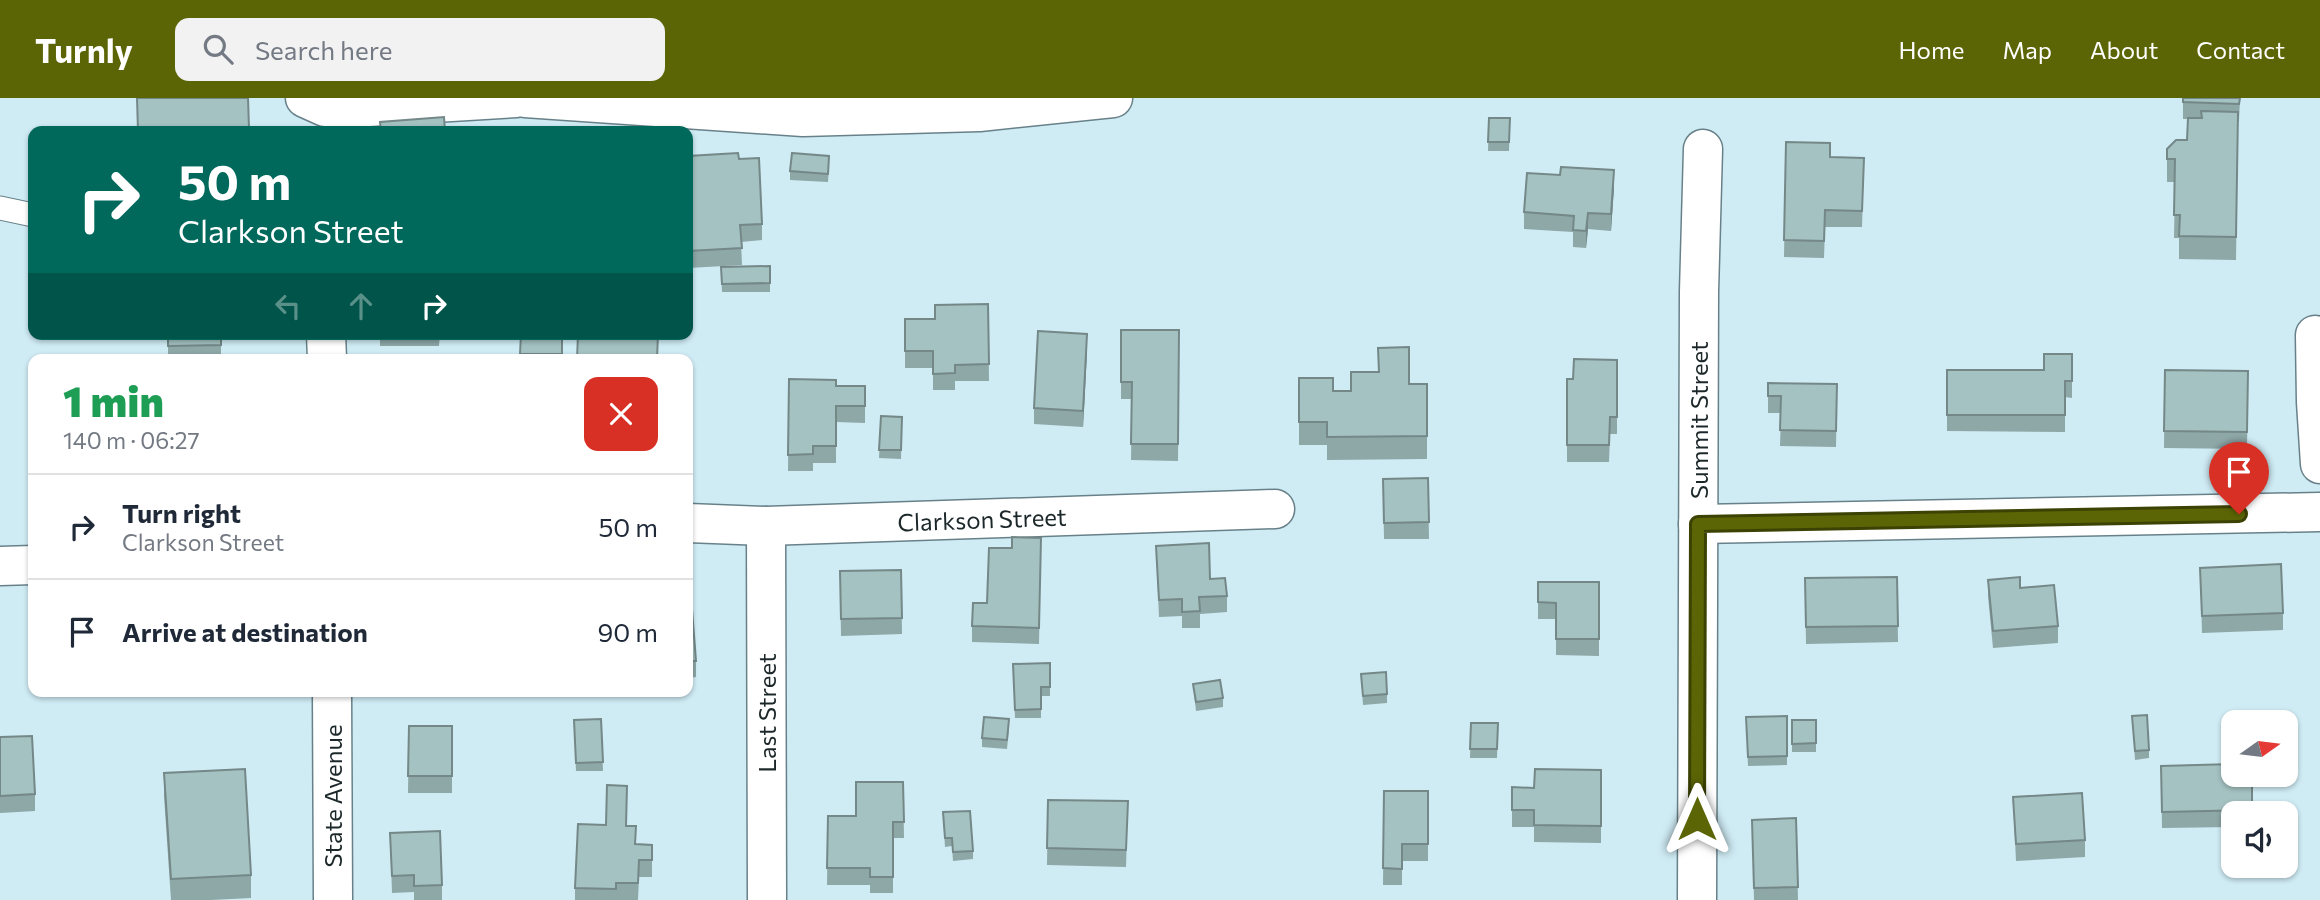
<!DOCTYPE html>
<meta charset="utf-8">
<style>
:root{--surface:#fff;--page:#f2f2f3;--text:#1f2937;--muted:#747a83;--line:#e0e1e3;--accent:#5c6505}
body{margin:0;font-family:Commissioner,sans-serif;background:var(--page);color:var(--text);height:100vh;display:flex;flex-direction:column;font-size:26px;white-space:nowrap}
*{box-sizing:border-box;margin:0}
p{font-size:23px;color:var(--muted)}
.icon{flex:none;width:38px;height:38px;fill:none;stroke:currentColor;stroke-width:2;stroke-linecap:round;stroke-linejoin:round}
.map{position:relative;flex:1;overflow:hidden}
.details{position:absolute;left:28px;top:256px;width:665px;height:343px;display:flex;flex-direction:column;background:var(--surface);border-radius:14px;box-shadow:0 2px 5px #0004}
.details>*{flex:none}
.banner{position:absolute;left:28px;top:28px;width:665px;height:214px;border-radius:14px;box-shadow:0 2px 5px #0004;background:#00695c;color:#fff;overflow:hidden}
.needle{width:46px;rotate:76deg}
.tools{position:absolute;left:2221px;top:612px;display:grid;gap:14px}
.tools a{display:grid;place-items:center;width:77px;height:77px;border-radius:14px;background:var(--surface);box-shadow:0 2px 5px #0004;font-size:35px}
.pin{position:absolute;display:grid;place-items:center;width:60px;height:60px;color:#fff;margin:-72px -30px;border-radius:50% 50% 50% 0;rotate:-45deg;box-shadow:0 0 7px #0007}
.pin .icon{rotate:45deg}
.me{position:absolute;width:77px;margin:-38px;rotate:0deg;stroke-linejoin:round;filter:drop-shadow(0 0 5px #0008)}
.turn{display:flex;align-items:center;gap:24px;height:147px;padding:0 35px;font-size:32px}
.turn .icon{width:91px;height:91px;stroke-width:2.5}
.turn b{display:block;font-size:49px;line-height:60px}
.lanes{display:flex;align-items:center;height:66px;padding:0 35px;background:#0003;justify-content:center;gap:35px;direction:ltr}
.lanes .off{opacity:.35}
.round{display:grid;place-items:center;flex:none;width:74px;height:74px;border-radius:14px;background:var(--page)}
.head{display:flex;align-items:center;justify-content:space-between;height:119px;padding:0 35px}
h1{font-size:42px;font-weight:800;line-height:52px;color:#1e9e55}
ul{padding:0;list-style:none}
li{display:flex;align-items:center;gap:21px;height:105px;padding:0 35px;border-top:2px solid var(--line)}
li div{flex:1}
li b{display:block;font-size:26px}
li em{font-style:normal}
header{display:flex;align-items:center;gap:42px;box-sizing:border-box;height:98px;padding:0 35px;background:var(--accent);color:#fff}
header strong{font-size:33px}
nav{display:flex;gap:38px;margin-inline-start:auto;font-size:24px}
.search{width:490px;height:63px;background:var(--page);display:flex;align-items:center;gap:18px;box-sizing:border-box;padding:0 24px;border-radius:14px;color:var(--muted);font-size:26px}
.map>svg:first-child{display:block}
</style>
<header>
<strong>Turnly</strong>
<div class="search"><svg class="icon" aria-label="search" viewBox="0 0 24 24"><circle cx="10" cy="10" r="6"/><path d="M15 15l6 6"/></svg>Search here</div>
<nav><a>Home</a><a>Map</a><a>About</a><a>Contact</a></nav>
</header>
<div class="map">
<svg width="2320" height="802" viewBox="0 0 2320 802">
<rect width="100%" height="100%" fill="#cfebf4"/>
<g fill="none" stroke-linecap="round" stroke-linejoin="round">
<!-- lane casing -->
<g stroke="#688189" stroke-width="25">
<path id="lane" d="M0,110L33,117"/>
</g>
<!-- street casing -->
<g stroke="#688189" stroke-width="41">
<g id="street">
<path d="M305,0L325,9L352,10L516,0"/>
<path d="M525,0L803,19L979,14L1113,0"/>
<path d="M326,236L327,261"/>
<path d="M2315,237L2316,304L2320,366"/>
<path d="M688,425L766,428L1275,411"/>
<path d="M1698,426L2320,414"/>
<path d="M766,428L767,802"/>
<path d="M0,468L33,467"/>
<path d="M332,593L333,802"/>
<path d="M1697,802L1699,194L1703,51"/>
</g>
</g>
<!-- lane -->
<use href="#lane" stroke="#fff" stroke-width="23"/>
<!-- street -->
<use href="#street" stroke="#fff" stroke-width="38"/>
</g>
<!-- wall -->
<g fill="#8ea7a7">
<path d="M248,0L249,33H138Z"/>
<path d="M2183,0H2240L2239,23H2238L2236,162L2179,161V140H2174L2175,84H2167V61L2187,42L2188,21H2183Z"/>
<path d="M1489,20H1510L1509,53H1488Z"/>
<path d="M1786,44L1830,59L1864,60L1862,129H1825L1824,160L1784,159Z"/>
<path d="M688,58L762,126V142L741,144L742,167L688,170Z"/>
<path d="M829,67L828,84L790,82V73Z"/>
<path d="M1614,89L1611,133L1588,131L1586,150L1573,149V134L1524,131V114Z"/>
<path d="M770,168V194H722L721,169Z"/>
<path d="M988,206L989,283H955V292H933V270H905V221H935Z"/>
<path d="M1121,232H1179L1178,363L1131,362L1132,301H1121Z"/>
<rect x="168" y="236" width="53" height="25"/>
<path d="M380,236H440L439,248H380Z"/>
<path d="M521,236H562V261H520Z"/>
<path d="M1087,253L1083,329L1034,326V310Z"/>
<path d="M2072,256V300L2065,299V334L1947,333V272H2044Z"/>
<path d="M1617,262V336H1610L1609,364H1567V281H1573Z"/>
<path d="M2165,272L2248,273L2247,351L2164,350Z"/>
<path d="M1299,280L1333,293H1351L1409,286H1427V361L1327,362V347H1299Z"/>
<path d="M789,281L836,288H865V325L836,324V365H813V373H788Z"/>
<path d="M1768,285L1837,286L1836,349L1780,348L1781,315H1768Z"/>
<path d="M881,318L902,319L901,361L879,360Z"/>
<path d="M1428,380L1429,441H1384L1383,381Z"/>
<path d="M1041,440L1039,546L972,544V528L987,505L1012,450Z"/>
<path d="M1156,448L1210,481L1227,498V514L1200,516V530H1182V518L1159,519Z"/>
<path d="M2200,470L2283,515V532L2202,535Z"/>
<path d="M901,472L902,536L841,538L840,473Z"/>
<path d="M1897,479L1898,544L1806,546L1805,480Z"/>
<path d="M1988,482L2020,490L2058,528V545L1993,550L1988,498Z"/>
<path d="M1538,484H1599V558L1556,557V521H1538Z"/>
<path d="M688,485L696,563V579L688,580Z"/>
<path d="M1050,565V598H1041V620H1015L1013,566Z"/>
<path d="M1361,576L1387,596V605L1363,607Z"/>
<path d="M1193,586L1223,600V609L1196,613Z"/>
<path d="M429,593H453V595L429,596Z"/>
<path d="M1787,618V667L1748,668L1746,619Z"/>
<path d="M2132,618L2149,652V660L2135,662Z"/>
<path d="M601,621L603,673H576L574,622Z"/>
<rect x="1792" y="622" width="24" height="32"/>
<path d="M1471,625H1498L1497,660H1470Z"/>
<path d="M409,628H452V695H408Z"/>
<path d="M1009,630L1007,651L982,649V640Z"/>
<path d="M0,639L35,696V713L0,715Z"/>
<path d="M2161,668L2252,677V716H2233V729L2162,730Z"/>
<path d="M1601,672V745L1534,744V729H1512V689L1534,690Z"/>
<path d="M164,675L251,777V800L211,802H171L164,698Z"/>
<path d="M903,684L904,740H893V795H870V787H827L828,718H856Z"/>
<path d="M1384,693H1428V763H1402V787H1383Z"/>
<path d="M2013,699L2085,742V759L2016,763Z"/>
<path d="M1048,702L1128,703L1126,769L1047,767Z"/>
<path d="M943,714L973,753V761L953,763L952,748L945,749Z"/>
<path d="M1796,720L1798,802H1754L1752,722Z"/>
<path d="M627,728L635,747H652V779H639L638,802H575V790Z"/>
<path d="M390,735L442,787V802H414V794L392,795Z"/>
</g>
<!-- shaded-wall -->
<g fill="#748888">
<path d="M1614,72V89L1611,133V116Z"/>
<path d="M1588,115V131L1586,150V133Z"/>
<path d="M1087,236V253L1083,329V313Z"/>
</g>
<!-- building -->
<g fill="#a5c2c2" stroke="#748888" stroke-width="2">
<path d="M137,0H248L249,30L138,33Z"/>
<path d="M2183,0H2240L2239,6L2183,4Z"/>
<path d="M2201,13L2238,14L2236,139L2179,138L2180,117H2174L2175,61H2167V51L2176,42H2187L2188,20H2202Z"/>
<path d="M444,19L445,33H381L380,24Z"/>
<path d="M1489,20H1510L1509,44H1488Z"/>
<path d="M1786,44L1830,45V59L1864,60L1862,113L1825,112L1824,143L1784,142Z"/>
<path d="M738,55L739,61L759,60L762,126L740,127L742,150L688,153V58Z"/>
<path d="M792,55L829,58L828,76L790,73Z"/>
<path d="M1561,69L1614,72L1611,116L1588,115L1586,133L1573,132L1574,118L1524,114L1527,75L1560,77Z"/>
<path d="M770,168V185L722,186L721,169Z"/>
<path d="M988,206L989,266L955,267V275L933,276V253H905V221H935V207Z"/>
<path d="M1121,232H1179L1178,346H1131L1132,284H1121Z"/>
<path d="M1038,233L1087,236L1083,313L1034,310Z"/>
<path d="M168,236H221V247L168,248Z"/>
<path d="M521,236H562V256H520Z"/>
<path d="M578,236H658L657,261H577Z"/>
<path d="M1409,249V286H1427V338L1327,339V324H1299V280H1333V293H1351V274H1379L1378,250Z"/>
<path d="M2044,256H2072V283H2065V317H1947V272H2044Z"/>
<path d="M1574,261L1617,262V319H1610L1609,347H1567V281H1573Z"/>
<path d="M2165,272L2248,273L2247,334L2164,333Z"/>
<path d="M789,281L836,282V288H865V308H836V348H813V356L788,357Z"/>
<path d="M1768,285L1837,286L1836,333L1780,332L1781,298H1768Z"/>
<path d="M881,318L902,319L901,352H879Z"/>
<path d="M1428,380L1429,424L1384,425L1383,381Z"/>
<path d="M1012,439L1041,440L1039,530L972,528L973,505H987L989,450H1012Z"/>
<path d="M1209,445L1210,481L1225,480L1227,498L1199,499L1200,513L1182,514V501L1159,502L1156,448Z"/>
<path d="M2281,466L2283,515L2202,518L2200,470Z"/>
<path d="M901,472L902,520L841,521L840,473Z"/>
<path d="M1897,479L1898,528L1806,529L1805,480Z"/>
<path d="M2020,479V490L2054,487L2058,528L1993,533L1988,482Z"/>
<path d="M1538,484H1599V541H1556V505L1538,504Z"/>
<path d="M688,485H690L696,563H688Z"/>
<path d="M1050,565V589H1041V611L1015,612L1013,566Z"/>
<path d="M1386,574L1387,596L1363,598L1361,576Z"/>
<path d="M1220,582L1223,600L1196,604L1193,586Z"/>
<path d="M2147,617L2149,652L2135,653L2132,618Z"/>
<path d="M1787,618V658L1748,659L1746,619Z"/>
<path d="M984,619L1009,621L1007,642L982,640Z"/>
<path d="M601,621L603,664L576,665L574,622Z"/>
<path d="M1792,622H1816V645L1792,646Z"/>
<path d="M1471,625H1498L1497,651H1470Z"/>
<path d="M409,628H452V678H408Z"/>
<path d="M32,638L35,696L0,698V639Z"/>
<path d="M2233,666V677H2252V712L2162,714L2161,668Z"/>
<path d="M245,671L251,777L171,781L164,675Z"/>
<path d="M1535,671L1601,672V728L1534,727V712H1512V689L1534,690Z"/>
<path d="M856,684H903L904,724H893V779H870V770H827L828,718H856Z"/>
<path d="M607,687L627,688L626,728H636L635,746L652,747V762H639L638,785H616V791L575,790L578,726L606,727Z"/>
<path d="M1384,693H1428V746H1402V771L1383,770Z"/>
<path d="M2082,695L2085,742L2016,746L2013,699Z"/>
<path d="M1048,702L1128,703L1126,752L1047,750Z"/>
<path d="M970,713L973,753L953,754L952,740H945L943,714Z"/>
<path d="M1796,720L1798,789L1754,790L1752,722Z"/>
<path d="M440,733L442,787L414,788V777L392,778L390,735Z"/>
</g>
<g fill="none" stroke-linecap="round" stroke-linejoin="round">
<!-- route casing -->
<g stroke="#3c4203" stroke-width="18">
<path id="route" d="M1697,721L1698,426L2239,416"/>
</g>
<!-- route -->
<use href="#route" stroke="#5c6505" stroke-width="12"/>
</g>
<g text-anchor="middle" dominant-baseline="central" stroke-width="7" stroke-linejoin="round" paint-order="stroke">
<!-- street labels -->
<g font-size="24" fill="#1c272a" stroke="#fff">
<text transform="translate(1698 322) rotate(-90)">Summit Street</text>
<text transform="translate(982 421) rotate(-2)">Clarkson Street</text>
<text transform="translate(766 615) rotate(-90)">Last Street</text>
<text transform="translate(332 698) rotate(-90)">State Avenue</text>
</g>
</g>
</svg>
<div class="tools">
<a><svg class="needle" viewBox="-14 -14 28 28"><path d="M0-13l5 13h-10z" fill="#e53935"/><path d="M0 13l5-13h-10z" fill="#747a83"/></svg></a>
<a><svg class="icon" aria-label="sound" viewBox="0 0 24 24"><path d="M4 9h4l5-4v14l-5-4H4zM17 9q2 3 0 6"/></svg></a>
</div>
<div class="pin" style="left:2239px;top:416px;background:#d93025"><svg class="icon" aria-label="arrive" viewBox="0 0 24 24"><path d="M6 21V4h12l-3 4 3 4H6"/></svg></div>
<svg class="me" style="left:1697px;top:721px" viewBox="-20 -20 40 40"><path d="M0-17L14 15 0 8-14 15z" fill="#5c6505" stroke="#fff" stroke-width="4"/></svg>
<div class="banner">
<div class="turn"><svg class="icon" aria-label="right" viewBox="0 0 24 24"><path d="M7 20v-9h11M14 6l5 5-5 5"/></svg><div><b>50 m</b>Clarkson Street</div></div>
<div class="lanes"><svg class="icon off" aria-label="left" viewBox="0 0 24 24"><path d="M17 20v-9H6M10 6l-5 5 5 5"/></svg><svg class="icon off" aria-label="ahead" viewBox="0 0 24 24"><path d="M12 20V5M6 11l6-6 6 6"/></svg><svg class="icon" aria-label="right" viewBox="0 0 24 24"><path d="M7 20v-9h11M14 6l5 5-5 5"/></svg></div>
</div>
<section class="details">
<div class="head"><div><h1>1 min</h1><p>140 m · 06:27</p></div><a class="round" style="background:#d93025;color:#fff"><svg class="icon" aria-label="close" viewBox="0 0 24 24"><path d="M6 6l12 12M18 6L6 18"/></svg></a></div>
<ul>
<li><svg class="icon" aria-label="right" viewBox="0 0 24 24"><path d="M7 20v-9h11M14 6l5 5-5 5"/></svg><div><b>Turn right</b><p>Clarkson Street</p></div><em>50 m</em></li>
<li><svg class="icon" aria-label="arrive" viewBox="0 0 24 24"><path d="M6 21V4h12l-3 4 3 4H6"/></svg><div><b>Arrive at destination</b></div><em>90 m</em></li>
</ul>
</section>
</div>
